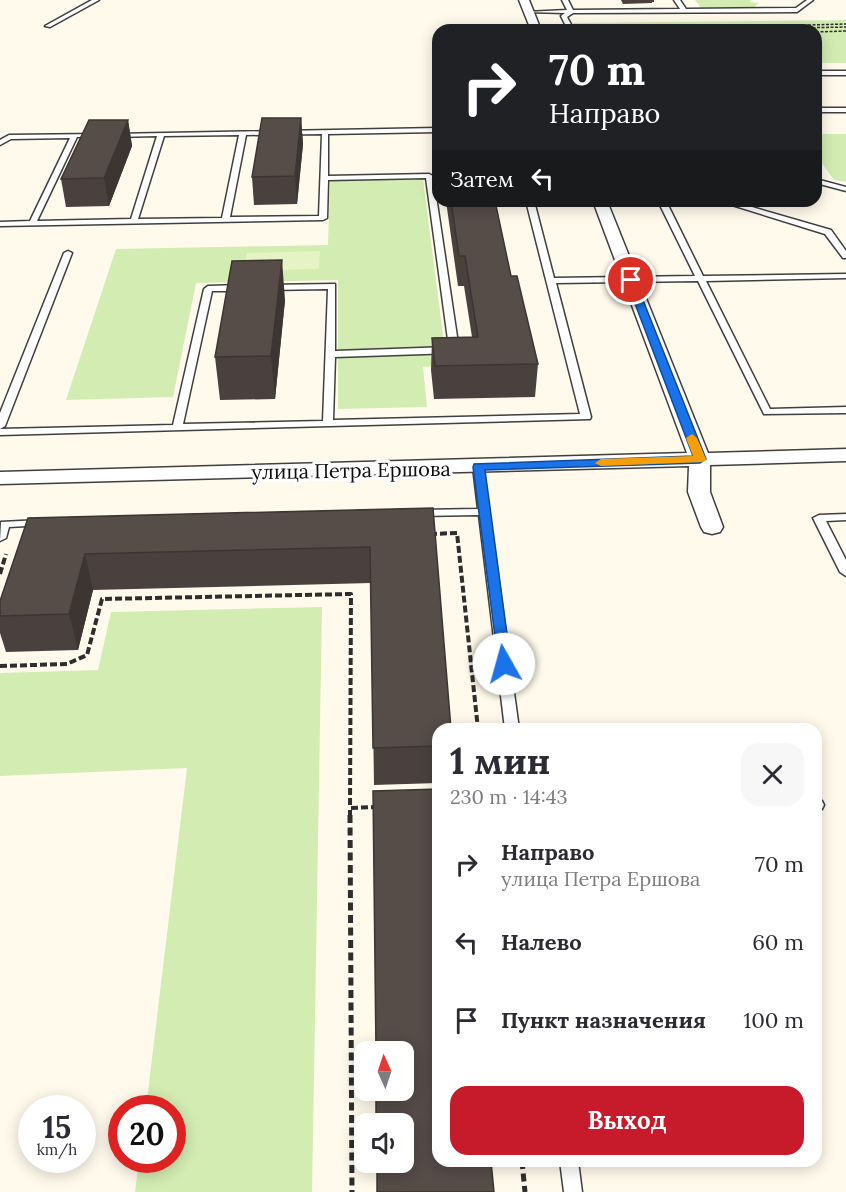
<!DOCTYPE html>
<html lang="ru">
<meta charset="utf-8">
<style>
:root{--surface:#fff;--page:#f7f7f7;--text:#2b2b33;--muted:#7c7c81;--accent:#c71a2b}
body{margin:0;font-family:Lora,serif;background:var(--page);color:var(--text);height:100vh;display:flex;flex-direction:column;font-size:22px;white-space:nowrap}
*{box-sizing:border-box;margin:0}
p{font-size:20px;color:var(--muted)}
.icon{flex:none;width:33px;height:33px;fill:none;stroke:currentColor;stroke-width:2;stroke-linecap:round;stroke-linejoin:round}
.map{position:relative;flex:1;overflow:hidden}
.side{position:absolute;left:432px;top:723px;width:390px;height:444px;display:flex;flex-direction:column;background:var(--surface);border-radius:18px;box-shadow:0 3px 15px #0003}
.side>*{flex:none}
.top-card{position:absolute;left:432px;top:24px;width:390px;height:183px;border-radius:18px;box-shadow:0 3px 15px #0003;background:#202124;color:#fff;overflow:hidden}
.needle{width:39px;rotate:357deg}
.fabs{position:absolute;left:354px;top:1041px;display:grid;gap:12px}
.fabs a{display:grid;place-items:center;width:60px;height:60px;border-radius:12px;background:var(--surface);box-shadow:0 3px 15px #0003;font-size:30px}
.speed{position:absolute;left:18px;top:1095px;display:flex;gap:12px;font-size:30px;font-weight:700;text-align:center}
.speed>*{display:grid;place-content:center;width:78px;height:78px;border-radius:50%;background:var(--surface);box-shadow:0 3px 15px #0003;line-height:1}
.speed small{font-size:15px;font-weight:400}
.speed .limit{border:9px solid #d22;background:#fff;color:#111}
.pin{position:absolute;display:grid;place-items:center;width:51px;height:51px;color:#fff;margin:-26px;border:3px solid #fff;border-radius:50%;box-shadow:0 2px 6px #0007}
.me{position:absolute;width:66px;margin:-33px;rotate:353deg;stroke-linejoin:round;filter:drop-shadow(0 0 4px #0008)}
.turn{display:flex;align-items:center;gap:21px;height:126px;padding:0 18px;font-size:27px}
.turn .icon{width:78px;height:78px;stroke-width:2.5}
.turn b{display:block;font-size:42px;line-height:51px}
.then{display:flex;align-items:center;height:57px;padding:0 18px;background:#0003;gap:12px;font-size:22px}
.round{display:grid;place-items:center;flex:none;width:63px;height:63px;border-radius:18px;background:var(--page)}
.summary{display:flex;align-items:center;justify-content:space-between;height:102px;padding:0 18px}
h1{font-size:36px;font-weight:700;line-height:45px}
.button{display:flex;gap:12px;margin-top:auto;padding:12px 18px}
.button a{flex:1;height:69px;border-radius:18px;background:var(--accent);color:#fff;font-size:24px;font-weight:700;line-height:69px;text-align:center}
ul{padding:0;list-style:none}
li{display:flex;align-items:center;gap:18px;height:78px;padding:0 18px}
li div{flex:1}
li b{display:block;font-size:22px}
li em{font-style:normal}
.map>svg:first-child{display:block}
</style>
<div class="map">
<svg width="846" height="1192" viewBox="0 0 846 1192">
<rect width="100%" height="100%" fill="#fffaec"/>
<!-- green -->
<g fill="#d3ecb2">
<path d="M695,0H752L750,2L759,3L754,7L701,8Z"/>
<path d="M846,20V63H816V30H577L573,23Z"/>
<path d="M816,134H846V182L834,180L816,155Z"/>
<path d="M423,179L447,366L423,367L427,407L338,409V280L196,283L173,397L66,400L116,249L328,245L330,180Z"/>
<path d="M322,607L312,1192H135L139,1160H172V1108H146L187,768L0,776V673L98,670L111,612Z"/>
</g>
<!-- pitch -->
<path fill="#e5f3c5" d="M320,251L319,269L244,271L247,253Z"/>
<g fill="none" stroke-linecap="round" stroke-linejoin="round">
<!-- service casing -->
<g stroke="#3f3f3f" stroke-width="3">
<g id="service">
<path d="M92,0H99L50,27L45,26Z"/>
<path d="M562,0H568L573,10L680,9L674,0H680L686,9L796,8L807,0H813L797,12L573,13L567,17L574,30H568L561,16L565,13L526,12L567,10Z"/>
<rect x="816" y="71" width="30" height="4"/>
<rect x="816" y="108" width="30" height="4"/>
<path d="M438,128V132L328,134V176L429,174L433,176L459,350L454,353L335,357L333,420L580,414L526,201H534L554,278L695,276L658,201H666L703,276L846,274V278L706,281L770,409L846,407V413L764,414L698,281L556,283L591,417L590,419L0,435V413L64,253L68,251L72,253L5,426L0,429L173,425L204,289L208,286L241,285L245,288L241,291H212L183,424L323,421L328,289L268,290L265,289V285L335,284V351L449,347L426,178L328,180L327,218L323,220L0,226V222L30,221L70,138L11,139L0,145V140L9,135L100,134V136L98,137H77L37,221L131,219L157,136L115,137L113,136V134ZM322,134L319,216L230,217L246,135ZM239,135L222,218L138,219L164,136Z"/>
<path d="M816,179L846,187V191L816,183Z"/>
<path d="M719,201H731L831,230L846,251V258H843L825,234Z"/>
<path d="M478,464L483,467L519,729H505L479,515L418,516L412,513L418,510L478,509L473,467Z"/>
<path d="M846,514V520L826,521L846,560V576L840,572L813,518L819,515Z"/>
<path d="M40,520L46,523L44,525L9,527L6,538L0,541L1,522Z"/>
<path d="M816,799L822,801L824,805L822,809L816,811Z"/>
<path d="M560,1161H578L582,1192H564Z"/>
</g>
</g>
<!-- minor casing -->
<g stroke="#3f3f3f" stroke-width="3">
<g id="minor">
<path d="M519,0H529L541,30H531Z"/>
<path d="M593,201H607L708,453L846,449V461L710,465V492L723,527L720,532L712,534L704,532L701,527L688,492L689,466L0,484V472L687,453Z"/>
</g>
</g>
<!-- path-far2 -->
<g stroke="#2e2e2e" stroke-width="1.5" stroke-dasharray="3 1.5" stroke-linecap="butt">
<path d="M808,25L846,24"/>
<path d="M799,28L846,27"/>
<path d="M816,32L846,31"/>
</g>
<!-- path-far1 -->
<g stroke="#2e2e2e" stroke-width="4" stroke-dasharray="7 3" stroke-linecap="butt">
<path d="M430,534L457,533L478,729"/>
<path d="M0,574L6,554"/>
<path d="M0,666L67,664L87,655L102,599L351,594L350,808"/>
<path d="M350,817V808L376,807"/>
</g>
<!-- path -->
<g stroke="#2e2e2e" stroke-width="5" stroke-dasharray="8 4.5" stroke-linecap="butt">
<path d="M350,815L352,1192"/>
<path d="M522,1161L525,1192"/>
</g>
<!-- service -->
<use href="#service" fill="#fff" fill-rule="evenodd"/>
<!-- minor -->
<use href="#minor" fill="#fff" fill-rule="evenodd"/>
</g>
<!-- wall -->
<g fill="#4a413e">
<path d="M621,0H654V2H652V3L623,4Z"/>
<path d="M301,118L303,144L297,204L254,205L252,177Z"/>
<path d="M128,120L132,146L109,206L66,207L61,179Z"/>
<path d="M446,201H495L511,276L538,364L535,397L434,399L431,370L432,338L472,337L464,286H458Z"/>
<path d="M775,201H796L795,207Z"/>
<path d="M285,300L275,399L220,400L215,357Z"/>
<path d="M433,508L438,729V783L374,785L371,583L93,590L78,650L6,652L0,633V601L28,518Z"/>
</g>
<!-- shaded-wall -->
<g fill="#3c3532">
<path d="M301,118L303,144L297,204L295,176Z"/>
<path d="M128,120L132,146L109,206L104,178Z"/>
<path d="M282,260L285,300L275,399L271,356Z"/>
<path d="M85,554L93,590L78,650L69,614Z"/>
</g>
<!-- building -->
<g fill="#564c48" stroke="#3c3532" stroke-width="1.5">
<path d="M262,118H301L295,176L252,177Z"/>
<path d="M89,120H128L104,178L61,179Z"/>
<path d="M451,201H495L511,276H517L538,364L435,366L432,338L478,337L465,256H459Z"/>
<path d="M282,260L271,356L215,357L232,261Z"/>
<path d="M433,508L451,729H438V746L373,748L370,547L85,554L69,614L0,616V601L28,518Z"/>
<path d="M438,789V1161H491L494,1192H377V1162H404V1124H376V1090H404V1052H376L373,791Z"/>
</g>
<!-- route -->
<path fill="#1a73e8" stroke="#114b97" stroke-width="1.5" d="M627,278L635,280L706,459L700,463L485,470L511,664L504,669L499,667L473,467L474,464L693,456L626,280Z"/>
<!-- slow -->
<path fill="#f59e0b" d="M692,434L697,438L706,459L704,462L601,466L595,463L601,459L693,456L686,438Z"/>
<g text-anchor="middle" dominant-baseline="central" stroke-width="6" stroke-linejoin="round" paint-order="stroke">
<!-- street labels -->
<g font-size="20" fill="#0c0c0c" stroke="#fff">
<text transform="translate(351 470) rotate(-1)">улица Петра Ершова</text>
</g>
</g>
</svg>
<div class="fabs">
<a><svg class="needle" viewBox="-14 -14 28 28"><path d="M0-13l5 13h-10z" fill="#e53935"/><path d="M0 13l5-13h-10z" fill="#7c7c81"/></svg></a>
<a><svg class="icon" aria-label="sound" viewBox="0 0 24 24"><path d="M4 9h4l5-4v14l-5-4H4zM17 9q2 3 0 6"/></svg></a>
</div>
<div class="speed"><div>15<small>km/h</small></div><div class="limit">20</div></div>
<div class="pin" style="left:631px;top:280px;background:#d93025"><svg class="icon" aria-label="arrive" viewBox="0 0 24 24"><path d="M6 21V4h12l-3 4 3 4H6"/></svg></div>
<svg class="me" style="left:504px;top:664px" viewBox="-20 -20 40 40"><circle r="19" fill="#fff"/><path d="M0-13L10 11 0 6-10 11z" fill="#1a73e8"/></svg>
<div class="top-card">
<div class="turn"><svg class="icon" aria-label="right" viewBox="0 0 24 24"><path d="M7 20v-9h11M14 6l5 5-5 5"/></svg><div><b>70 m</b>Направо</div></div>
<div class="then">Затем<svg class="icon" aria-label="left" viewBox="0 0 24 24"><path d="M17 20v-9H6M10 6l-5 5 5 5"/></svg></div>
</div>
<section class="side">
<div class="summary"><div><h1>1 мин</h1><p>230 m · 14:43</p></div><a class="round"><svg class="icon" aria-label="close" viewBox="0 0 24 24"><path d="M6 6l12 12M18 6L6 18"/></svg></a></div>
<ul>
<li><svg class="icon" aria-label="right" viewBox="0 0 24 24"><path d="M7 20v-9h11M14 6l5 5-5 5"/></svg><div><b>Направо</b><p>улица Петра Ершова</p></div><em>70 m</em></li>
<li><svg class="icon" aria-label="left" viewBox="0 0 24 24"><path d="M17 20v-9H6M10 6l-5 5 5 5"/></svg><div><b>Налево</b></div><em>60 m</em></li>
<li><svg class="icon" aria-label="arrive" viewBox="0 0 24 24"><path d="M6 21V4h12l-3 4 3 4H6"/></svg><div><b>Пункт назначения</b></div><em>100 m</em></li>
</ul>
<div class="button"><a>Выход</a></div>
</section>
</div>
